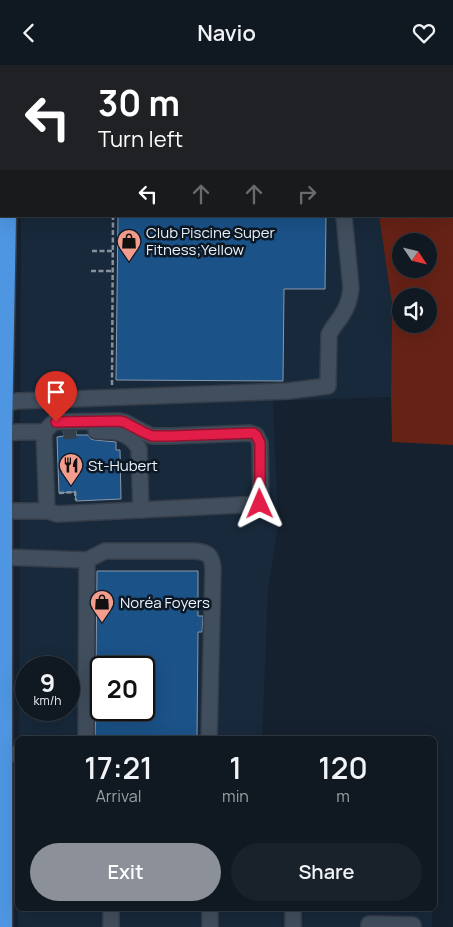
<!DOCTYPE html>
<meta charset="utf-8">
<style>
:root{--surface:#101922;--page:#19222a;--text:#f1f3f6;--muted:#9ca0a5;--line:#303840;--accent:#8c9099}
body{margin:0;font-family:Manrope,sans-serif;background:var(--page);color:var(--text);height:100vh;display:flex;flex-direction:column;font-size:19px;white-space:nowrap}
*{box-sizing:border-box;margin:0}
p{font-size:16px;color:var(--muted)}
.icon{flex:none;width:28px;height:28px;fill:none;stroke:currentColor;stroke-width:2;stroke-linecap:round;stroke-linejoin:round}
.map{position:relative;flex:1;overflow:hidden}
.sheet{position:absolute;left:15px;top:671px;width:422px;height:175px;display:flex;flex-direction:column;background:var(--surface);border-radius:8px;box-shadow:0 5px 20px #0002,0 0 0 1px var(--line)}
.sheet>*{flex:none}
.top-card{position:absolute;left:0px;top:0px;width:454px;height:152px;box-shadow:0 5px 20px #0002,0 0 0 1px var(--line);background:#202124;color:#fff;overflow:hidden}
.needle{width:32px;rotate:125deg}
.buttons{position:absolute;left:392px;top:168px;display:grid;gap:10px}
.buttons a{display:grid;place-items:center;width:45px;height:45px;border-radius:50%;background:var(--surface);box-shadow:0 5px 20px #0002,0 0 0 1px var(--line);font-size:25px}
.speed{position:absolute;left:15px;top:591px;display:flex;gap:10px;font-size:25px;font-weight:700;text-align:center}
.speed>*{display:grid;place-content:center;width:65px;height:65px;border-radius:50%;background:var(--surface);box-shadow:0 5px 20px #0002,0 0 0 1px var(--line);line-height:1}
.speed small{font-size:12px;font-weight:400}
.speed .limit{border:2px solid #111;border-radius:8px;background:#fff;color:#111}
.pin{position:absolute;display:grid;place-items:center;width:42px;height:42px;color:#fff;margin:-51px -21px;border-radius:50% 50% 50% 0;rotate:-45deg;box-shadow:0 0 5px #0007}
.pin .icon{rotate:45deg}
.me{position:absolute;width:55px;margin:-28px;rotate:359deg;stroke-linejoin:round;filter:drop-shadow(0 0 4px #0008)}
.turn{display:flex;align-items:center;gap:18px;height:105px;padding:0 15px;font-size:22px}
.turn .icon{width:65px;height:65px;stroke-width:2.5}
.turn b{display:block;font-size:35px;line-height:42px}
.lanes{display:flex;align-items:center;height:48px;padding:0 15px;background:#0003;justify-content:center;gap:25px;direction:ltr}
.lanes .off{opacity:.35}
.eta{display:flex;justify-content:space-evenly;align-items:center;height:85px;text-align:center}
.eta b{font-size:30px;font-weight:600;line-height:35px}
.cta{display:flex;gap:10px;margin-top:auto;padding:10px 15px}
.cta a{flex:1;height:58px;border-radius:30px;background:var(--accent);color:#fff;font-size:20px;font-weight:600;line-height:58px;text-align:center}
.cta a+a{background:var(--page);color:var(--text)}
header{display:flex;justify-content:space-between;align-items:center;height:65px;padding:0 15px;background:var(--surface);font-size:22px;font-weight:600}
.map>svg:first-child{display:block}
</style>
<header><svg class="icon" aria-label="back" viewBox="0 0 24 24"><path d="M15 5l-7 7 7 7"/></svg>Navio<svg class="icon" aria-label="heart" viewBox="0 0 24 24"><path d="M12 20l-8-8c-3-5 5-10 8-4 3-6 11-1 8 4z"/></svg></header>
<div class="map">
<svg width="453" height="862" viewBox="0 0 453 862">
<rect width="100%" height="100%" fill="#15212e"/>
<!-- built -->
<g fill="#18293b" fill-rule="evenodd">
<rect x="23" y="0" width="332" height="1"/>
<path d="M21,151H379L392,239L391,332L273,336L278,460L268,524L262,674H19ZM26,602H69V645H26ZM101,602H144V645H101Z"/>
<rect x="18" y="844" width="414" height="18"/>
</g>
<!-- green -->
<path fill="#672216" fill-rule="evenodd" d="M355,0H453V380L392,377L391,332L392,239L379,151H452V1H355ZM401,176H429V204H401ZM401,231H429V259H401Z"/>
<!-- building -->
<g fill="#1b5288" stroke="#8a99aa">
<path d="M118,151H326L325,224H284L283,316L116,315Z"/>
<path d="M63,366H76V370H88L91,374L95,375L116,377V385H120L121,434L76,436L75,427L59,428L57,372L64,371Z"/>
<path d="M97,506H198V551H203L202,567H198L197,674H95L96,645H144V602H96Z"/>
</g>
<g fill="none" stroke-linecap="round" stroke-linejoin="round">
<!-- minor-tunnel -->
<path stroke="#35404d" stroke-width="15" stroke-dasharray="15 8" stroke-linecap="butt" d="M63,367L76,366"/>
<!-- minor casing -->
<g stroke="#353d49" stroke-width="18">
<g id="minor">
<path d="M65,1V0"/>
<path d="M103,1V0"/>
<path d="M322,1V0"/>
<path d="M0,340L17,336L288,326L328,321L329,270C332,262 338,257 342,250C348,241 350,233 351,223L344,151"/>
<path d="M96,366C113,366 130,366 139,384L141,445"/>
<path d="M44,367L54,357L119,356L124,357L143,367L152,371H171L250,368L256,370L260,378L261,439L57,449L47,446"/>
<path d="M0,369L17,367H44L47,446H1"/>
<path d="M1,492L87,495L105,486H194C208,487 212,490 213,504L209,674"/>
<path d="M86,674L87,495"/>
<path d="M1,689H18"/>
<path d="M210,844V862"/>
<path d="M111,862V844"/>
<path d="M293,862V844"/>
<path d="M369,862V859H373L413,860V862"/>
</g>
</g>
<!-- highway casing -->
<g stroke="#353d49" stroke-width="25">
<g id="highway">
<path d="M6,1L7,0"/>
<path d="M1,862V369L5,151"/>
</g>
</g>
<!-- path -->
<g stroke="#87919c" stroke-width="2.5" stroke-dasharray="5 2.5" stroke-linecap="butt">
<path d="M92,186H113"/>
<path d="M91,206H113"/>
<path d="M112,320L113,151"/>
<path d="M59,428L75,427L76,435"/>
</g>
<!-- minor -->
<use href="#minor" stroke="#414e5d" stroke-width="15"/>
<!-- highway -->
<use href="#highway" stroke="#4e96e2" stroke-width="22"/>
</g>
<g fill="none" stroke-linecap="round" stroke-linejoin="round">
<!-- route casing -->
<g stroke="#92132f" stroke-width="12">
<path id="route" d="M56,357L119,356L124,357L143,367L152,371H171L253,368L256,370L260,378V439"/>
</g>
<!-- route -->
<use href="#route" stroke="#e11d48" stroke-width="9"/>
</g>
<!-- icons -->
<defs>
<g id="shop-pin" transform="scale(1.25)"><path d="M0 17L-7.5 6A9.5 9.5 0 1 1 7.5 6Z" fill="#f49d8c" stroke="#0c1824"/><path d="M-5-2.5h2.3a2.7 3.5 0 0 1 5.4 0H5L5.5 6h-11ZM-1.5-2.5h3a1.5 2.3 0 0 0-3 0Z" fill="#111"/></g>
<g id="restaurant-pin" transform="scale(1.25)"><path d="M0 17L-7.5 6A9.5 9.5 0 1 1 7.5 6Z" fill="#f49d8c" stroke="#0c1824"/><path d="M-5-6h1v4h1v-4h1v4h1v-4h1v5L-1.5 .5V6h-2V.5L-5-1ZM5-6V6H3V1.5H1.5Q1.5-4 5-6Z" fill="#111"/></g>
</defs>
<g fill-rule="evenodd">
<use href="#shop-pin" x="129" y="176"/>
<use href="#restaurant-pin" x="71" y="400"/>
<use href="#shop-pin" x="102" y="537"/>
</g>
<g text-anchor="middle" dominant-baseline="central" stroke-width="5" stroke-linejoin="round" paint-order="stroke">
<!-- poi labels -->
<g font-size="15" fill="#ebf3fc" stroke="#0c1824" text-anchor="start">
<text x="146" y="167">Club Piscine Super<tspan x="146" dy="17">Fitness;Yellow</tspan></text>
<text x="88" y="400">St-Hubert</text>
<text x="120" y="537">Noréa Foyers</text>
</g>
</g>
</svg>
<div class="buttons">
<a><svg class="needle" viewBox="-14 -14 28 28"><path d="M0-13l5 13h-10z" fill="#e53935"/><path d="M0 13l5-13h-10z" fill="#9ca0a5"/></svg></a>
<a><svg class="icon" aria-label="sound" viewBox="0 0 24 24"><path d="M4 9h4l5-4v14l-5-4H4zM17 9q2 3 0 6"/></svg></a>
</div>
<div class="speed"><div>9<small>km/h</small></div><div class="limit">20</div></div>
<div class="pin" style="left:56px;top:357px;background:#d93025"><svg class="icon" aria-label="arrive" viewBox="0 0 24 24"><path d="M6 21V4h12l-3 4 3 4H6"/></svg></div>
<svg class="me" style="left:260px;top:439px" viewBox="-20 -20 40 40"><path d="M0-17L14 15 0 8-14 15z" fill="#e11d48" stroke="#fff" stroke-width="4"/></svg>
<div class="top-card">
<div class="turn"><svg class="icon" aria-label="left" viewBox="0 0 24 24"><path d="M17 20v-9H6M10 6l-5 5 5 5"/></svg><div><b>30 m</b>Turn left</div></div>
<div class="lanes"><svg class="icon" aria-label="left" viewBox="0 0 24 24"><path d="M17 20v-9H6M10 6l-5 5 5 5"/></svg><svg class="icon off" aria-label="ahead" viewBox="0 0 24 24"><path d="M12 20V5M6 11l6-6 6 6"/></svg><svg class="icon off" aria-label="ahead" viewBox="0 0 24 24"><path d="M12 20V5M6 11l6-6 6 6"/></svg><svg class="icon off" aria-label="right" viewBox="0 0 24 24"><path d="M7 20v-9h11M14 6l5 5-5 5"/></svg></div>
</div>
<section class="sheet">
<div class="eta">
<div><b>17:21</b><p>Arrival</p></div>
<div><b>1</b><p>min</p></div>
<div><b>120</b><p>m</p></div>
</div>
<div class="cta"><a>Exit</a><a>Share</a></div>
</section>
</div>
